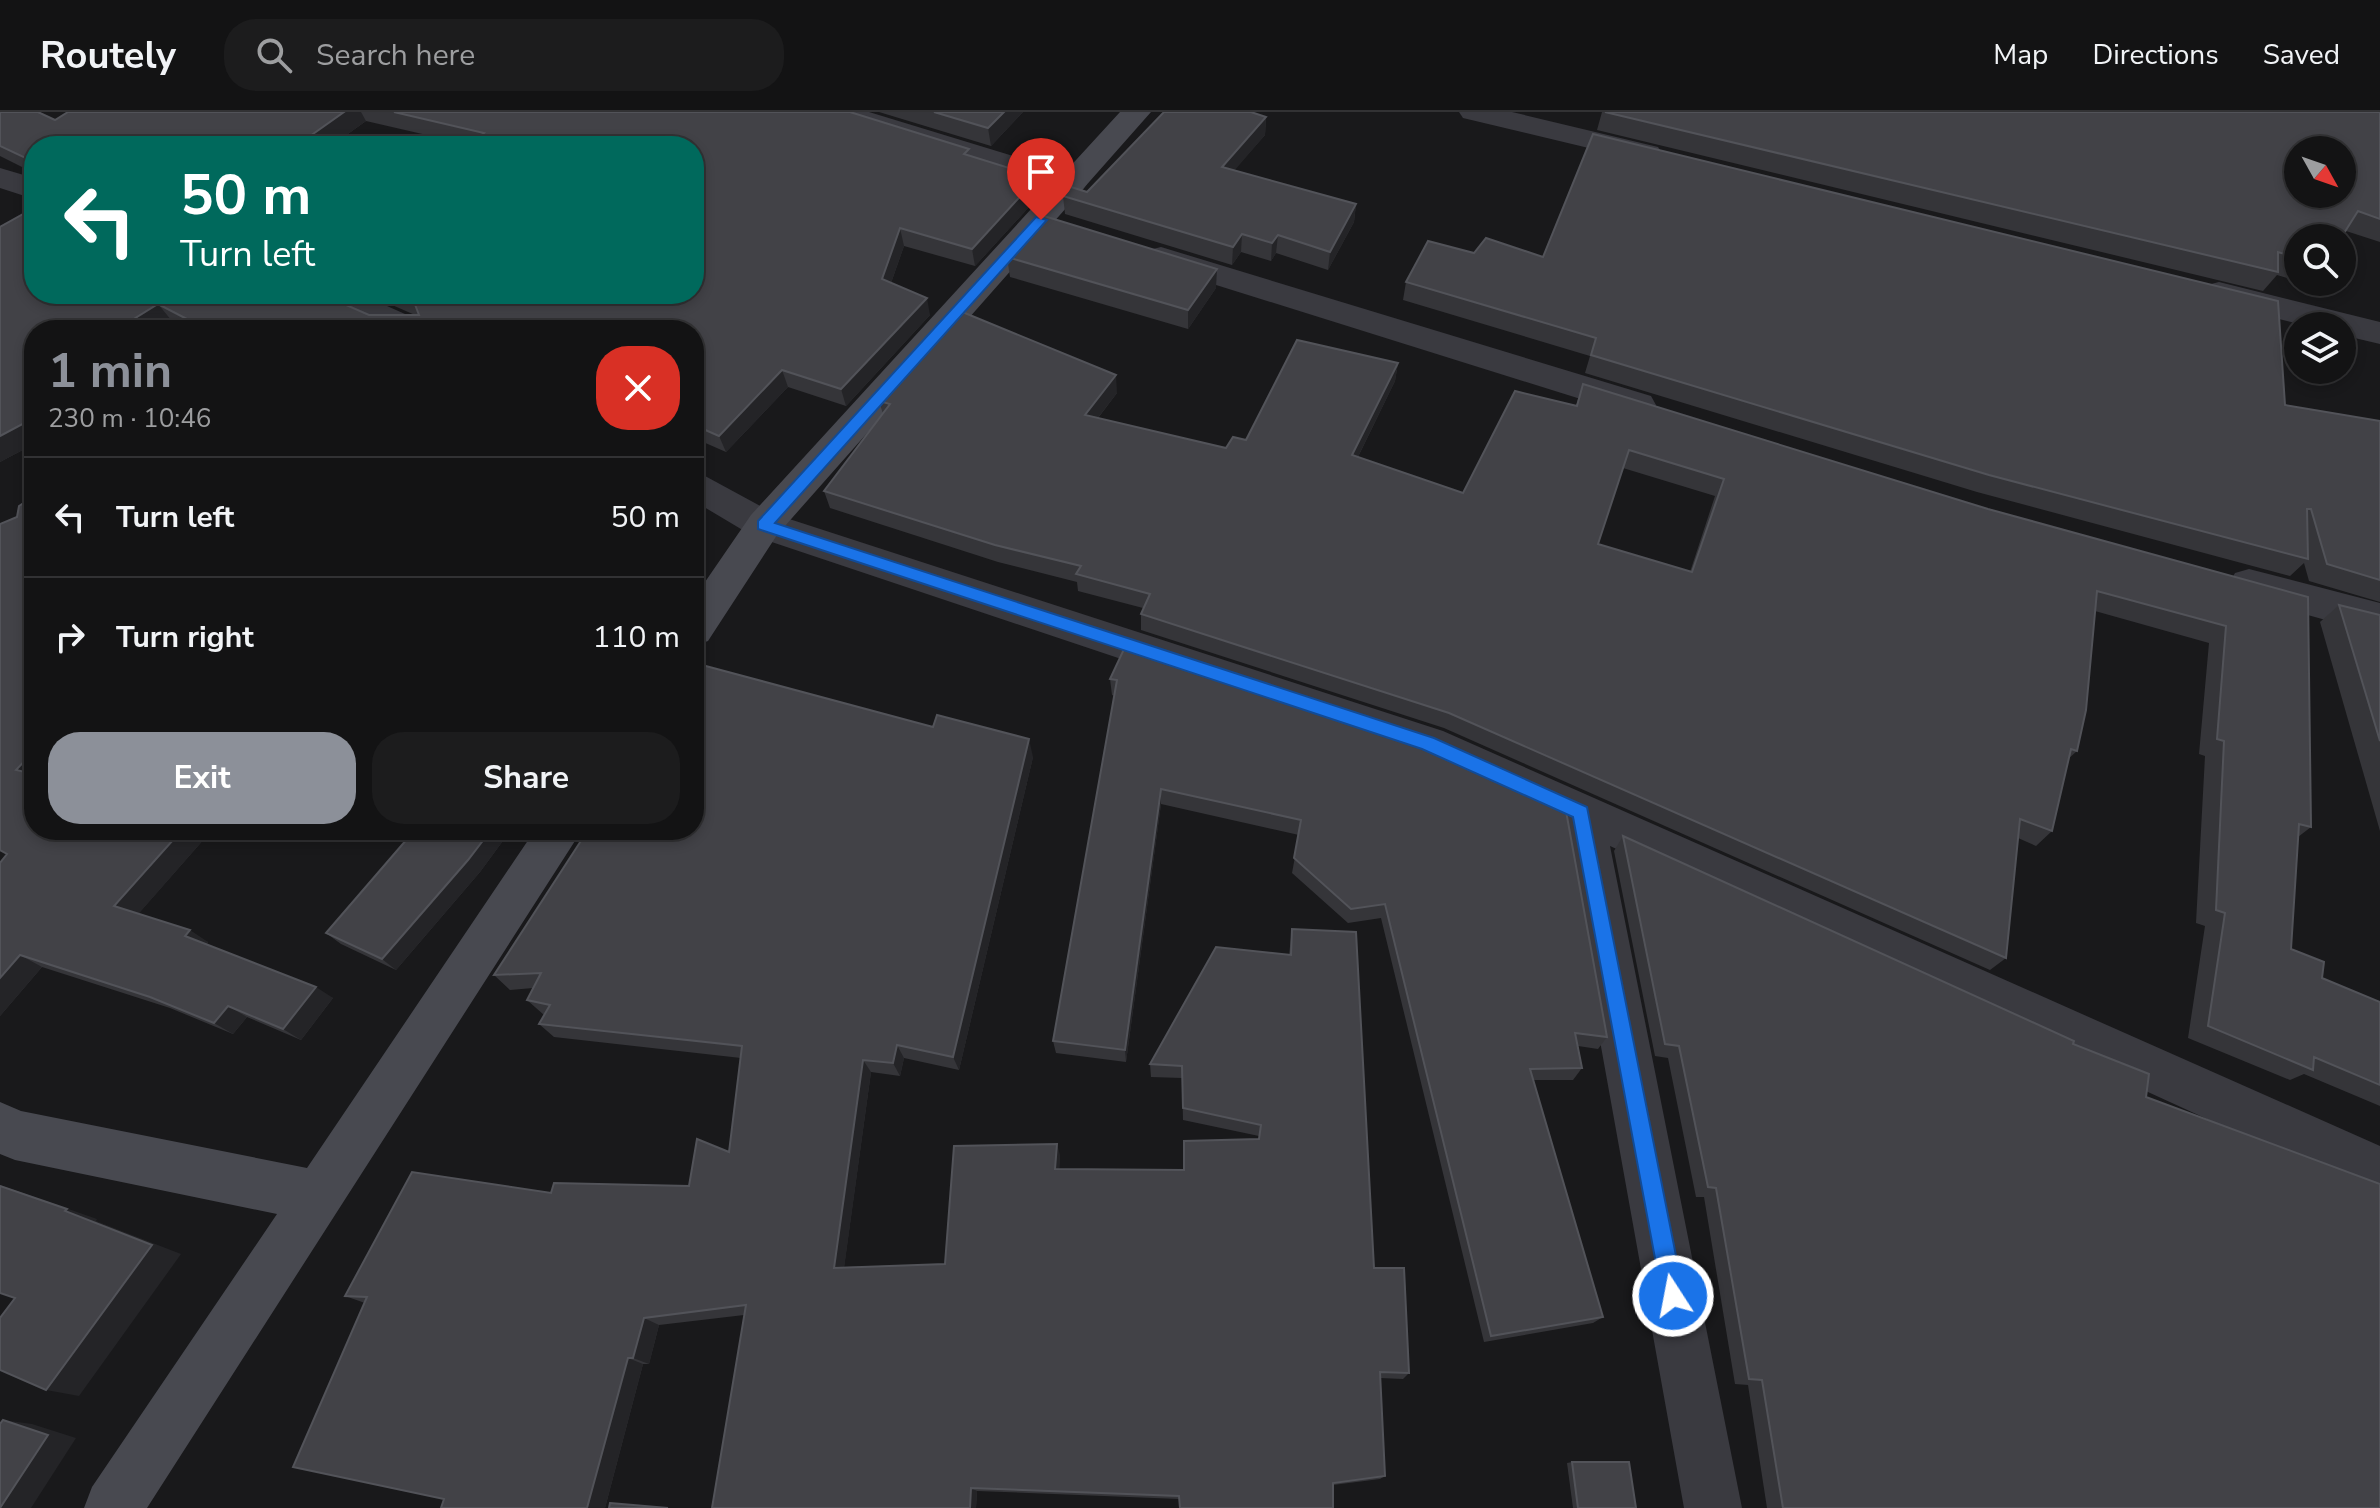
<!DOCTYPE html>
<meta charset="utf-8">
<style>
:root{--surface:#131314;--page:#1c1c1d;--text:#f1f3f6;--muted:#9d9ea0;--line:#323234;--accent:#8c9099}
body{margin:0;font-family:"Nunito Sans",sans-serif;background:var(--page);color:var(--text);height:100vh;display:flex;flex-direction:column;font-size:30px;white-space:nowrap}
*{box-sizing:border-box;margin:0}
p{font-size:26px;color:var(--muted)}
.icon{flex:none;width:44px;height:44px;fill:none;stroke:currentColor;stroke-width:2;stroke-linecap:round;stroke-linejoin:round}
.map{position:relative;flex:1;overflow:hidden}
.panel{position:absolute;left:24px;top:208px;width:680px;height:520px;display:flex;flex-direction:column;background:var(--surface);border-radius:32px;box-shadow:0 4px 12px #0003,0 0 0 2px var(--line)}
.panel>*{flex:none}
.hud{position:absolute;left:24px;top:24px;width:680px;height:168px;border-radius:32px;box-shadow:0 4px 12px #0003,0 0 0 2px var(--line);background:#00695c;color:#fff;overflow:hidden}
.needle{width:52px;rotate:130deg}
.buttons{position:absolute;left:2284px;top:24px;display:grid;gap:16px}
.buttons a{display:grid;place-items:center;width:72px;height:72px;border-radius:50%;background:var(--surface);box-shadow:0 4px 12px #0003,0 0 0 2px var(--line);font-size:40px}
.pin{position:absolute;display:grid;place-items:center;width:68px;height:68px;color:#fff;margin:-82px -34px;border-radius:50% 50% 50% 0;rotate:-45deg;box-shadow:0 0 8px #0007}
.pin .icon{rotate:45deg}
.me{position:absolute;width:88px;margin:-44px;rotate:349deg;stroke-linejoin:round;filter:drop-shadow(0 0 6px #0008)}
.turn{display:flex;align-items:center;gap:28px;height:168px;padding:0 24px;font-size:36px}
.turn .icon{width:104px;height:104px;stroke-width:2.5}
.turn b{display:block;font-size:56px;line-height:68px}
.round{display:grid;place-items:center;flex:none;width:84px;height:84px;border-radius:32px;background:var(--page)}
.summary{display:flex;align-items:center;justify-content:space-between;height:136px;padding:0 24px}
h1{font-size:48px;font-weight:700;line-height:60px;color:var(--accent)}
.action{display:flex;gap:16px;margin-top:auto;padding:16px 24px}
.action a{flex:1;height:92px;border-radius:32px;background:var(--accent);color:#fff;font-size:32px;font-weight:700;line-height:92px;text-align:center}
.action a+a{background:var(--page);color:var(--text)}
ul{padding:0;list-style:none}
li{display:flex;align-items:center;gap:24px;height:120px;padding:0 24px;border-top:2px solid var(--line)}
li div{flex:1}
li b{display:block;font-size:30px}
li em{font-style:normal}
header{display:flex;align-items:center;gap:48px;box-sizing:border-box;height:112px;padding:0 40px;background:var(--surface);border-bottom:2px solid var(--line)}
header strong{font-size:38px}
nav{display:flex;gap:44px;margin-inline-start:auto;font-size:28px}
.search{width:560px;height:72px;background:var(--page);display:flex;align-items:center;gap:20px;box-sizing:border-box;padding:0 28px;border-radius:32px;color:var(--muted);font-size:30px}
.map>svg:first-child{display:block}
</style>
<header>
<strong>Routely</strong>
<div class="search"><svg class="icon" aria-label="search" viewBox="0 0 24 24"><circle cx="10" cy="10" r="6"/><path d="M15 15l6 6"/></svg>Search here</div>
<nav><a>Map</a><a>Directions</a><a>Saved</a></nav>
</header>
<div class="map">
<svg width="2380" height="1396" viewBox="0 0 2380 1396">
<rect width="100%" height="100%" fill="#19191b"/>
<g fill="none" stroke-linecap="round" stroke-linejoin="round">
<!-- street -->
<g fill="#3a3a40" fill-rule="evenodd">
<path d="M823,0H869L1082,65L1087,72L1082,79H1060L827,6Z"/>
<path d="M1459,0H1512L1658,35L1662,41L1658,47L1647,50L1463,6Z"/>
<path d="M0,56L34,66V87L0,76Z"/>
<path d="M1161,135L1651,284L1656,293L1651,302L1638,305L1149,152L1145,145L1149,138Z"/>
<path d="M2219,170L2380,210V232L2342,223V214H2307L2207,189L2202,181L2207,173Z"/>
<path d="M314,182H360L423,210L428,218H381L319,190Z"/>
<path d="M694,358L777,403L1443,619L2380,1034V1086L1610,734L1742,1396H1684L1561,712L1414,645L751,423L694,389Z"/>
<path d="M2249,457L2380,491V523L2235,483L2229,472L2235,461Z"/>
</g>
<!-- secondary -->
<g fill="#484950" fill-rule="evenodd">
<path d="M1120,0H1151L777,423L708,529L694,534V486L751,403Z"/>
<path d="M535,718H582L147,1396H84L92,1375L277,1102L15,1048L0,1042V990L21,999L307,1056Z"/>
</g>
</g>
<!-- wall -->
<g fill="#353539" fill-rule="evenodd">
<path d="M0,0L55,8L68,0H850L970,44L1038,65L1040,83L975,154L904,134L891,171L930,203L846,294L788,275L726,340L694,326V218H189L172,209L158,218H34V332L0,350V115L369,203H415L367,182H694L470,33L366,9L331,34H34V61L0,44Z"/>
<path d="M879,0H1023L991,34Z"/>
<path d="M1602,0H2380V130L2346,119L2298,126V169L2277,163L2263,179L1597,18Z"/>
<path d="M1266,5L1265,23L1234,58L1356,92L1354,110L1328,158L1276,141L1271,149L1241,140L1232,153L1065,102L1063,84L1087,80Z"/>
<path d="M1474,141L1543,145L2285,293L2380,309V490L2309,469L2304,451L2290,464L1977,380L1585,261L1590,244L1403,188L1406,170Z"/>
<path d="M1007,145L1216,176L1188,217L1010,165Z"/>
<path d="M2300,170H2317L2313,174Z"/>
<path d="M1398,251L1395,269L1358,345L1463,381L1576,293L1583,272L1988,397L2308,485L2311,715L2298,725L2291,837L2322,866L2380,890V994L2304,962L2290,968L2188,926L2205,814L2196,811L2205,644L2199,642L2209,531L2095,499L2077,639L2068,647L2052,719L2036,734L2018,726L2006,846L1990,858L1444,616L1141,518V502L1143,496L1078,479L1077,470L998,450L830,396L824,379L883,302L879,289L1117,281L1098,306L1226,336L1246,328ZM1623,356L1715,384L1690,460L1598,432Z"/>
<path d="M17,405L34,718H212L138,802L208,830L207,832L333,886L301,928L247,905L233,922L170,896L42,855L0,904V751L7,742Z"/>
<path d="M2339,493L2380,504V719L2320,510Z"/>
<path d="M1125,535L1607,925L1598,937L1578,934L1582,956L1573,968H1533L1603,1205L1593,1211L1484,1230L1381,806L1348,811L1292,761L1299,723L1161,692L1126,950L1056,941L1053,929L1115,584L1112,583L1110,567Z"/>
<path d="M1033,645L959,958L904,946L900,964L871,960L844,1155L945,1152L1060,1043L1059,1057L1184,1058L1259,1027V1024L1183,1008L1182,966L1151,965L1150,952L1289,843L1292,817L1374,1156L1409,1261L1403,1267L1380,1266L1385,1364L1380,1367L1333,1373L1179,1387L977,1379L976,1396L744,1203L659,1213L649,1252H643L605,1396H441L444,1387L365,1191L345,1184L551,1081L689,1074L729,1040L741,946L554,925L539,912L544,903L527,888L533,876L510,878L494,863Z"/>
<path d="M396,718H511L480,760L396,858L341,832L326,821L410,724Z"/>
<path d="M1623,724L2073,932L2146,985L2380,1396H1767L1748,1273L1735,1272L1704,1085H1696L1668,946L1655,944L1614,739Z"/>
<path d="M1572,1350L1636,1396H1573L1567,1351Z"/>
</g>
<!-- shaded-wall -->
<g fill="#242427">
<path d="M344,0H361L366,9L331,34H296Z"/>
<path d="M1004,0H1023L991,34L988,16Z"/>
<path d="M1266,5L1265,23L1222,73V55Z"/>
<path d="M1038,65L1040,83L975,154L972,137Z"/>
<path d="M1356,92L1354,110L1328,158L1330,140Z"/>
<path d="M900,116L904,134L886,185L882,167Z"/>
<path d="M1242,122L1241,140L1232,153L1233,135Z"/>
<path d="M1278,123L1276,141L1271,149L1272,131Z"/>
<path d="M1217,157L1216,176L1188,217V198Z"/>
<path d="M927,186L930,203L846,294L841,277Z"/>
<path d="M158,192L172,209L158,218H116Z"/>
<path d="M1398,251L1395,269L1350,361L1352,343Z"/>
<path d="M782,258L788,275L726,340L719,324Z"/>
<path d="M1116,263L1117,281L1086,321L1085,303Z"/>
<path d="M34,306V332L0,350V324Z"/>
<path d="M1029,627L1033,645L959,958L953,945Z"/>
<path d="M34,639V670L16,658Z"/>
<path d="M1161,677V692L1126,950L1125,938Z"/>
<path d="M182,718H212L134,807L114,794Z"/>
<path d="M491,718H511L480,760L396,858L382,847Z"/>
<path d="M190,818L208,830L204,836L185,824Z"/>
<path d="M20,843L42,855L0,904V866Z"/>
<path d="M316,875L333,886L301,928L283,917Z"/>
<path d="M228,894L247,905L233,922L214,911Z"/>
<path d="M897,933L904,946L900,964L893,951Z"/>
<path d="M863,948L871,960L843,1164L834,1156Z"/>
<path d="M1057,1032L1060,1043L1059,1068L1055,1057Z"/>
<path d="M0,1073L97,1107L96,1109L181,1142L79,1284L46,1278Z"/>
<path d="M644,1206L659,1213L649,1252L633,1246Z"/>
<path d="M628,1246L643,1252L605,1396H587Z"/>
<path d="M3,1308L32,1312L76,1326L31,1396H0Z"/>
<path d="M971,1376L977,1379L976,1396H970Z"/>
</g>
<!-- building -->
<g fill="#424247" stroke="#525359" stroke-width="2" fill-rule="evenodd">
<path d="M0,0H38L55,8L68,0H344L296,34H34V50L0,34Z"/>
<path d="M394,0H850L969,37L964,42L1038,65L972,137L900,116L882,167L927,186L841,277L782,258L719,324L694,313V218H208L158,192L116,218H34V306L0,324V115L34,96V182H321L369,203H419L414,190L396,182H694V34H469L484,21Z"/>
<path d="M934,0H1004L988,16Z"/>
<path d="M1164,0H1251L1266,5L1222,55L1356,92L1330,140L1278,123L1272,131L1242,122L1233,135L1063,84L1071,75L1087,80Z"/>
<path d="M1605,0H2380V107L2358,99L2341,126H2298V146L2278,140V160ZM2298,38H2342V82H2298Z"/>
<path d="M1593,22L2278,189L2285,293L2380,309V468L2327,452L2311,397H2307L2308,447L1989,363L1591,243L1596,226L1406,170L1428,129L1474,141L1486,126L1543,145Z"/>
<path d="M1044,104L1217,157L1188,198L1007,145Z"/>
<path d="M960,199L1116,263L1085,303L1226,336L1233,325L1246,328L1297,228L1398,251L1352,343L1463,381L1515,279L1577,294L1583,272L1988,397L2308,485L2311,715L2299,712L2291,837L2324,850L2322,866L2380,890V973L2314,945L2313,958L2208,914L2225,801L2216,798L2224,629L2217,627L2226,514L2097,479L2086,598L2077,639L2071,637L2052,719L2020,707L2006,846L1449,601L1141,502L1150,482L1076,462L1081,454L995,433L824,379L890,292L879,289ZM1629,338L1724,367L1692,460L1598,432Z"/>
<path d="M34,384V639L16,658L34,662V718H182L114,794L190,818L185,824L316,875L283,917L228,894L214,911L150,885L20,843L0,866V751L7,742L0,738V412L17,405L19,394Z"/>
<path d="M2339,493L2380,503V629Z"/>
<path d="M1125,535L1417,632L1566,699L1607,925L1575,921L1582,956L1530,957L1603,1205L1491,1224L1385,792L1351,797L1294,746L1301,708L1161,677L1125,938L1053,929L1117,568L1110,567Z"/>
<path d="M702,553L933,615L937,603L1029,627L953,945L897,933L893,951L863,948L834,1156L945,1152L954,1034L1057,1032L1055,1057L1184,1058V1029L1259,1027L1261,1013L1183,996L1182,954L1150,952L1216,835L1291,843L1292,817L1356,820L1374,1156H1404L1409,1261L1380,1260L1385,1364L1333,1371V1396H1180L1179,1384L971,1376L970,1396H712L746,1193L644,1206L633,1246H628L587,1396H441L444,1387L293,1355L367,1185L345,1184L412,1060L551,1081L554,1071L689,1074L697,1027L729,1040L742,934L539,912L550,893L527,888L541,861L494,863L588,718H694V566Z"/>
<path d="M412,718H491L468,748L382,847L326,821L414,719Z"/>
<path d="M1623,724L2074,929L2073,932L2149,962L2146,985L2380,1072V1396H1783L1762,1268L1749,1267L1716,1076L1708,1075L1679,934L1665,932Z"/>
<path d="M0,1074L67,1097L65,1099L152,1133L46,1278L0,1258V1206L15,1186L0,1181Z"/>
<path d="M3,1308L48,1323L0,1396V1312Z"/>
<path d="M1572,1350H1629L1636,1396H1578Z"/>
<path d="M610,1391L668,1396H609Z"/>
</g>
<!-- route -->
<path fill="#1a73e8" stroke="#114b97" stroke-width="2" d="M1036,105L1047,108L775,411L1434,626L1587,695L1684,1184L1681,1192L1673,1196L1665,1192L1662,1184L1573,705L1422,637L758,417V409Z"/>
</svg>
<div class="buttons">
<a><svg class="needle" viewBox="-14 -14 28 28"><path d="M0-13l5 13h-10z" fill="#e53935"/><path d="M0 13l5-13h-10z" fill="#9d9ea0"/></svg></a>
<a><svg class="icon" aria-label="search" viewBox="0 0 24 24"><circle cx="10" cy="10" r="6"/><path d="M15 15l6 6"/></svg></a>
<a><svg class="icon" aria-label="layers" viewBox="0 0 24 24"><path d="M12 4l9 5-9 5-9-5zM3 14l9 5 9-5"/></svg></a>
</div>
<div class="pin" style="left:1041px;top:108px;background:#d93025"><svg class="icon" aria-label="arrive" viewBox="0 0 24 24"><path d="M6 21V4h12l-3 4 3 4H6"/></svg></div>
<svg class="me" style="left:1673px;top:1184px" viewBox="-20 -20 40 40"><circle r="17" fill="#1a73e8" stroke="#fff" stroke-width="3"/><path d="M0-11L8 9 0 5-8 9z" fill="#fff"/></svg>
<div class="hud">
<div class="turn"><svg class="icon" aria-label="left" viewBox="0 0 24 24"><path d="M17 20v-9H6M10 6l-5 5 5 5"/></svg><div><b>50 m</b>Turn left</div></div>
</div>
<section class="panel">
<div class="summary"><div><h1>1 min</h1><p>230 m · 10:46</p></div><a class="round" style="background:#d93025;color:#fff"><svg class="icon" aria-label="close" viewBox="0 0 24 24"><path d="M6 6l12 12M18 6L6 18"/></svg></a></div>
<ul>
<li><svg class="icon" aria-label="left" viewBox="0 0 24 24"><path d="M17 20v-9H6M10 6l-5 5 5 5"/></svg><div><b>Turn left</b></div><em>50 m</em></li>
<li><svg class="icon" aria-label="right" viewBox="0 0 24 24"><path d="M7 20v-9h11M14 6l5 5-5 5"/></svg><div><b>Turn right</b></div><em>110 m</em></li>
</ul>
<div class="action"><a>Exit</a><a>Share</a></div>
</section>
</div>
